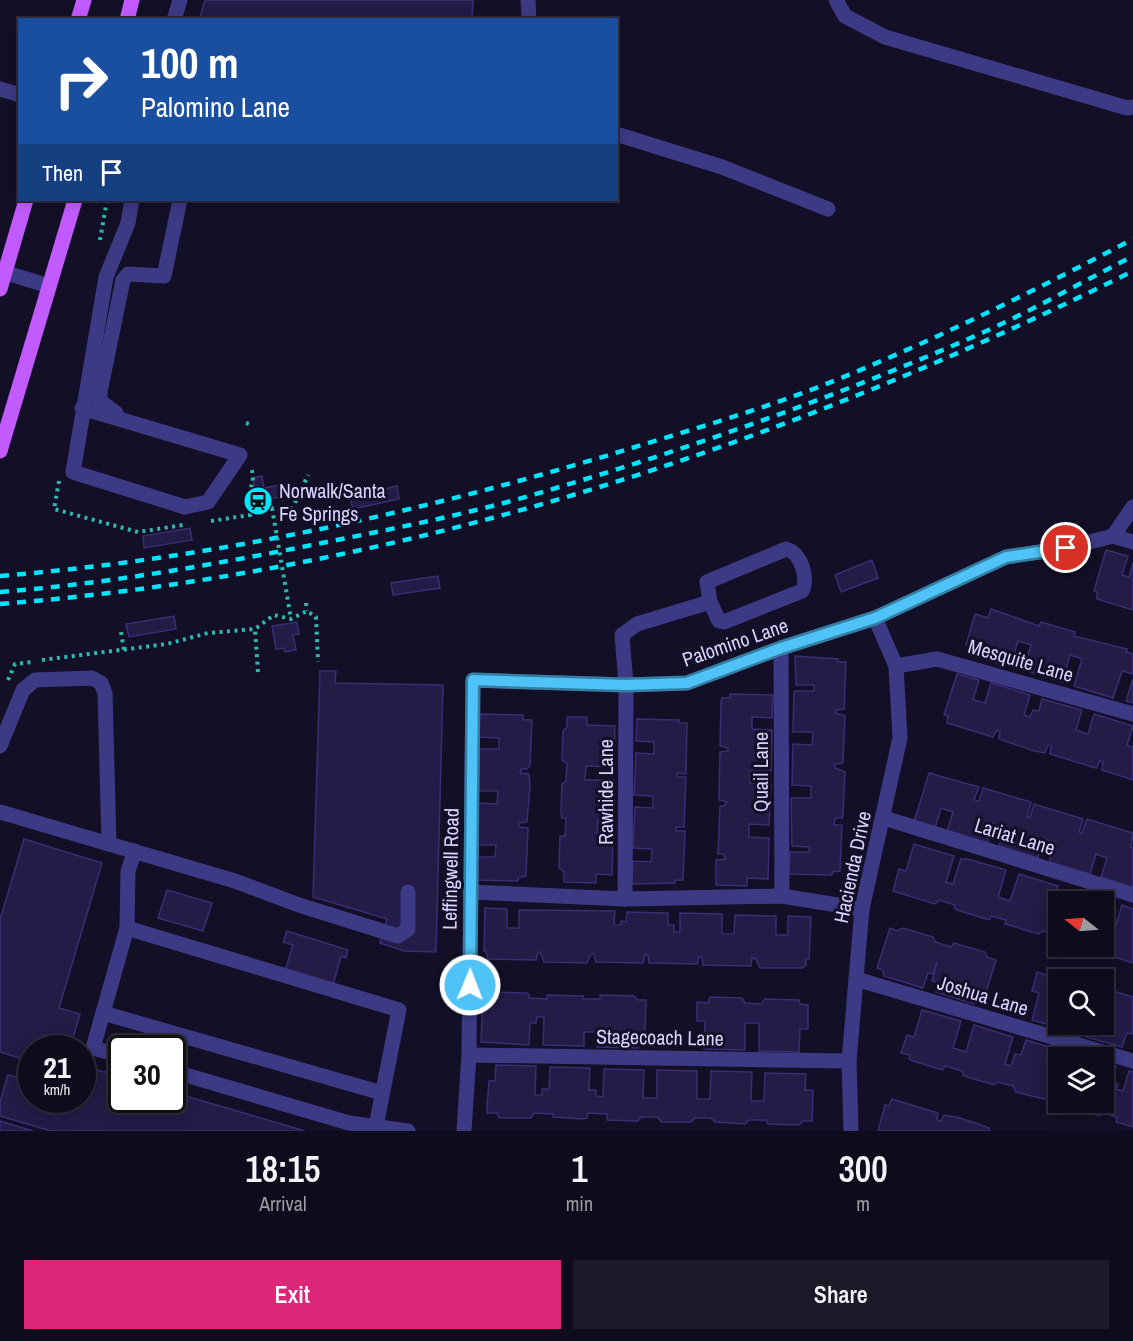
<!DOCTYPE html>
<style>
:root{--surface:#0e0b1c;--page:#1c1929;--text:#f1f3f6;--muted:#9b9ba3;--line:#2e2b3b;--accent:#db2777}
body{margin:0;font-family:"Archivo Narrow",sans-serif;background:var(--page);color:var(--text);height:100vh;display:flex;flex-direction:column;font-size:22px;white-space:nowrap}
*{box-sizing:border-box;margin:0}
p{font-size:20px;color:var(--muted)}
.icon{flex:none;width:33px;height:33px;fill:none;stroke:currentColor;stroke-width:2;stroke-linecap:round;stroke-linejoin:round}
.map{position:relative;height:1131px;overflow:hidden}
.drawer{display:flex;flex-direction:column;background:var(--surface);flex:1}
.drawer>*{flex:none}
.hud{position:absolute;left:18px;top:18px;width:600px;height:183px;border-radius:0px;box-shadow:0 3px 15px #0003,0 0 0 2px var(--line);background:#1a4fa0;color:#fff;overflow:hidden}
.needle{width:39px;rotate:287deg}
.fabs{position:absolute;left:1048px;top:891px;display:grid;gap:12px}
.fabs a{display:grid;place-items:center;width:66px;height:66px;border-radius:0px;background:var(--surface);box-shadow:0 3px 15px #0003,0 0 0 2px var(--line);font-size:30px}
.speed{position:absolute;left:18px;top:1035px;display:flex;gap:12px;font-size:30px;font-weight:700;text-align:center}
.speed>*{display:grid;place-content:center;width:78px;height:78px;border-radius:50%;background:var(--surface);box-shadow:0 3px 15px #0003,0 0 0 2px var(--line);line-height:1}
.speed small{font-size:15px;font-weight:400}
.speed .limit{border:3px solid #111;border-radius:9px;background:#fff;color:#111}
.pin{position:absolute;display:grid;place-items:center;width:51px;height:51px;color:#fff;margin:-26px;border:3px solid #fff;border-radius:50%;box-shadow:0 2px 6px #0007}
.me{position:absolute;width:66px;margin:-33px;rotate:1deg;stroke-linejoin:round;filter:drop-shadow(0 0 4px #0008)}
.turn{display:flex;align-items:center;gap:21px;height:126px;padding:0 24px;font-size:27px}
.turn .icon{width:78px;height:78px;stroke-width:2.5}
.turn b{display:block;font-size:42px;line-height:51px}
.then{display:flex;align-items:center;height:57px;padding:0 24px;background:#0003;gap:12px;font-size:22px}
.eta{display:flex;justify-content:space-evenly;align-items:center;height:102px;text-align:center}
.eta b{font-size:36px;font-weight:600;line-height:42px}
.action{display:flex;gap:12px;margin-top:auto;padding:12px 24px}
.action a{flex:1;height:69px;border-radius:0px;background:var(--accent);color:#fff;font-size:24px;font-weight:600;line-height:69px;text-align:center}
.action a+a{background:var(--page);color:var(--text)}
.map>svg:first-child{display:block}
</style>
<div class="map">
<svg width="1133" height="1131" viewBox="0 0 1133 1131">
<rect width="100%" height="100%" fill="#130f26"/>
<!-- building -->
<g fill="#241b47" stroke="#3b2d73" stroke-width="1.5">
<path d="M205,0H473L472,20H199Z"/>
<path d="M262,476L264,488L280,485L282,497L257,501L253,478Z"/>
<path d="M397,486L399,499L353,509L350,497Z"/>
<path d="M190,528L192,540L144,548L143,536Z"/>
<path d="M1106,550L1128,556L1122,575L1129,577L1133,563V610L1097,599V592L1094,591Z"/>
<path d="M872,560L878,578L841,592L835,575Z"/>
<path d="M438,576L440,588L393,595L391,583Z"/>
<path d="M991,609L1039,626L1041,622L1075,632L1074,636L1127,649L1126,652L1133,654V674L1122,671L1113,698L1074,686L1082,659L1070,655L1062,682L1023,670L1031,645L1018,641L1010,667L971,655L973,648L966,645L975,614L988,618Z"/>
<path d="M174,616L176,629L129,637L126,624Z"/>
<path d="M297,622L299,634L293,635L296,650L285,652L284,648L276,649L272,626Z"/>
<path d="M795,656L838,659V662H846L844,709L836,710V713L845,716L843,763L835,764V768L845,772L843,815L842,818H835L834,825H842L840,871L832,872V875L789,874L790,852H809V847L792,846L791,798H811V786L792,785L793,744L812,745L813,732H793L794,691H814V685H796Z"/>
<path d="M320,671H336L335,683L443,685L436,952L404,951L380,943L387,919L313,897Z"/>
<path d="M957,674L979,680L973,700L985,703L991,683L1030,695L1024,715L1030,717L1033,710L1039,711L1042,699L1082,710L1076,730L1088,734L1094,714L1133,726L1127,745L1133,747V780L1102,770L1103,762L1100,761L1096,768L1050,754L1051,746L1048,745L1045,753L1034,751L999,739L1000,731L997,730L993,737L947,723L948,716L944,715Z"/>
<path d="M1133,679V703L1126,701Z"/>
<path d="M730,694L773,695L772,718L752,717V729L772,730L771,771H750V783L771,784L769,825L749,824V837L769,838L768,879L747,878V886L716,885V860L726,859L723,854H718L720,806H724L727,802L719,800L720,752L728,751V748L720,746L721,702L722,698H730Z"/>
<path d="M480,714L523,715V720H532L530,765L527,769H521L520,773L529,774L530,786L527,822L519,823V827L528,828L526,876L518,878V881L475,880L476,857H495L496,845H476L478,803L497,804L498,791H478L479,749H499V738L479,737Z"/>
<path d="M567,717H587V725L615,726L614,767L586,766L585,780H614L613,821L598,820L597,833L613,834L612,875L596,874V883L564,882V872L559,868L560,836H565L566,818H562L561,812L562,784L566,781L567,764L562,760L563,731L567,727Z"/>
<path d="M637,719L679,720V723H687L686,774L677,773V777H686L684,827H676V831H685L683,880H675V883L632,884L633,861L651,862L652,849L633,848L635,807L653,808V796L634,795L636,753L654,754V742L636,741Z"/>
<path d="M929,773L979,787L974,800L979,801L983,788L1031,802L1027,817H1030L1034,804L1083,819L1079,832L1082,833L1087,819L1133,833L1131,847L1133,848V887L1101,877L1107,858L1096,854L1090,874L1049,862L1055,842L1044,839L1038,858L999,846L1005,827L993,824L987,843L947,831L953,812L941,808L935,828L914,822Z"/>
<path d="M24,839L102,863L59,1008L80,1014L70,1048H32V1062L0,1052V920Z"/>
<path d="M914,844L954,856L946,882L953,884L961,859H967L1006,870L998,897L1010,901L1019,874L1058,886L1052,904L1058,906L1055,915L1059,916V940L1058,936L1043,931L1038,934L1009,925L1005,924L1006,920L991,916L990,919H986L957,910L954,908L955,905L939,900L935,904L893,891L899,869L906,871Z"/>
<path d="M167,890L212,903L203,931L158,918Z"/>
<path d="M1070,890L1109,902L1104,918V902H1067Z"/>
<path d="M1122,905L1133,909V963L1112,956L1110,951L1094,947L1093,949L1083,948L1084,946H1104V929L1114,932Z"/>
<path d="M485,908L507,909V928H519V910L615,911L614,925H621V921L626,922L627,912L668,913V925H674V932H680V913L722,914V934H734L735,915L776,916V935H788V916L811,917L809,959H806V965L802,968H760L756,959L752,958L751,966L703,965L702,957H699L697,964L649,963L648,955H645L643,963L596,962L594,954H591L587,963L544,962L540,952H538L536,960L488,959L486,951H484Z"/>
<path d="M890,928L897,931L903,928L933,937L935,942L951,947L954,943L985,952L987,957L996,960L986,992L979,989L974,1004L936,992L938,983L932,981L937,962L933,974L928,973L923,988L884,976L883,970L877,968Z"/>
<path d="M287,931L348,950L346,958L341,956L333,985L285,971L293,945L283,942Z"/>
<path d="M1037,972L1047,975L1051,972L1077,980H1059V1024H1073L1071,1031L1032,1020L1039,993L1032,991Z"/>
<path d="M1104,988L1133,997V1031L1132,1034L1127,1033L1122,1047L1083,1036L1086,1024H1104Z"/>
<path d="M496,992L526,993L529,994V998L547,999V995L583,996V999H600V995L634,996L638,1000H646L645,1033H638V1048L597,1047V1032H584V1046L543,1045L544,1017H537L536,1023H530L529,1045L481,1042L483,996H492Z"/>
<path d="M710,997L742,998L745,1003L761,1004L765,999L799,1000L800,1004L808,1005V1029H800L799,1052L759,1051V1023H745V1050L704,1049L705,1021H697V1002L708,1003Z"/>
<path d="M922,1010L961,1021L953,1048L966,1052L974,1025L1013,1037L1005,1064L1011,1066L1015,1054L1021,1055L1026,1040L1065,1052L1063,1058H1059L1057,1079L1059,1080V1100L1050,1097L1049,1100L1039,1098L1016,1092L1013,1086L998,1082L994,1085L964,1076L962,1071L946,1066L942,1070L913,1061L909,1059L910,1055L901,1053L907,1035L914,1037Z"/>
<path d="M1104,1064L1116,1067L1112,1083L1118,1084L1116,1089L1123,1091L1129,1071L1133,1072V1127L1116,1122L1117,1117L1101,1112V1115H1096L1064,1104L1104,1102Z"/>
<path d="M496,1065L536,1066L535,1095H542V1089H549L550,1067L590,1068L589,1090H596V1096L603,1097L604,1069L644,1070L643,1098H657V1070L697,1071V1099H710L711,1071L752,1072L751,1101H764L765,1073L806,1074L805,1090H813L812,1121H803L799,1125L768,1124L766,1120H749L745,1124L715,1122L711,1118H695L691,1122H661L658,1117H641L638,1121L607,1120V1114L588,1113L587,1118L583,1119L553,1117V1114L534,1113L531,1118H499L497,1113H487V1107L489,1081H495Z"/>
<path d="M84,1066L122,1077V1100H172V1092L305,1131H51L0,1116V1102L8,1075L32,1081V1100H82Z"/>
<path d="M892,1099L938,1113L937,1120L941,1121L944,1115L956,1117L979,1124L989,1128L990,1131H878L885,1105L889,1106Z"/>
<path d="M0,1121L33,1131H0Z"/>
</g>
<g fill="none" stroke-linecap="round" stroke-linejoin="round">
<!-- path -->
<g stroke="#2fb8b0" stroke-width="4" stroke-dasharray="3 4.5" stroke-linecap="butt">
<path d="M100,240L107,200"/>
<path d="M246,423L252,425"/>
<path d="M252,470L253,482L248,495L250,515L272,508L291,511L308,475"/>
<path d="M59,481L54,509L138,532L183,525"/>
<path d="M211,521L250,515"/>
<path d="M306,603L307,611"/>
<path d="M121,632L124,650"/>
<path d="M42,660L167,644L208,633L255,629"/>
<path d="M258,672L255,629L274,615L291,619L307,611L316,617L318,662"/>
<path d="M8,680L15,664L32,662"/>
</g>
<!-- minor -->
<g stroke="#3d3a85" stroke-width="15">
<path d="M528,0L529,20"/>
<path d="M836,0L845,16L885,37L1127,108L1133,107"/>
<path d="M174,20L180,0"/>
<path d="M0,89L20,95"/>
<path d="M616,134L722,167L828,209"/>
<path d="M0,271L49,286"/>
<path d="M82,408L240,455L208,502L185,507L73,472L106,277L128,223L132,200"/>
<path d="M116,413L100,401V392L123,280L128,274L164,276L180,200"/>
<path d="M1113,536L1133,507"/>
<path d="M786,549C801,552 809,579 802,591L724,622L719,621L710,602L707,582Z"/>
<path d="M781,648L782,896"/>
<path d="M896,666L937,659L1133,714"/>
<path d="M0,746L23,690L35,680L92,678L101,683L105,693L109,844"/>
<path d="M0,812L235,881L299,905L398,936L408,929V892"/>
<path d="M884,818L1133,895"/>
<path d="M470,892L625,899L782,896L862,909"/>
<path d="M625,899L626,685L622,635L637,624L710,602"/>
<path d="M127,928L128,871L135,851"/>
<path d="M856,979L1133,1061"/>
<path d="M103,1013L382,1093"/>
<path d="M469,1055L849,1061"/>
<path d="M122,1056L93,1048L127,928L399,1010L376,1126"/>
<path d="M172,1071L349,1123L408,1131"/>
<path d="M464,1131L469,1055L473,680L626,685L687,683L781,648L875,618L1006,557L1066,548L1113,536L1133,542"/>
<path d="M851,1131L849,1061L862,909L900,738L896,666L875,618"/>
</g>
<!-- major -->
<g stroke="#c25bff" stroke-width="15">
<path d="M78,20L84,0"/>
<path d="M127,20L132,0"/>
<path d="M0,289L26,200"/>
<path d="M0,451L75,200"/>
</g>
<!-- rail -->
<g stroke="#00e5ff" stroke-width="4.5" stroke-dasharray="9 8" stroke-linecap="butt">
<path d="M0,576C208,559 409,515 609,455C686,431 766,409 841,378C941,337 1038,289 1133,239"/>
<path d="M0,592C103,584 206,566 307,546C381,531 456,517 529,496C680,452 840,396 984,332C1035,309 1084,281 1133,256"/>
<path d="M0,604C400,572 775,449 1133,271"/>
</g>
<!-- path-bridge -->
<path stroke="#2fb8b0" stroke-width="4" stroke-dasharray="3 4.5" stroke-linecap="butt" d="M272,508L291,619"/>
</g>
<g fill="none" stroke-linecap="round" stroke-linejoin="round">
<!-- route casing -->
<g stroke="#337fa1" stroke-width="15">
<path id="route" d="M470,985L473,680L626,685L687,683L781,648L875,618L1006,557L1066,548"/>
</g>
<!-- route -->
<use href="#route" stroke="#4fc3f7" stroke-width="10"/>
</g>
<!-- icons -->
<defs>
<g id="station-disc" transform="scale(1.5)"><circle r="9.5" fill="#00e5ff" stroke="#130f26"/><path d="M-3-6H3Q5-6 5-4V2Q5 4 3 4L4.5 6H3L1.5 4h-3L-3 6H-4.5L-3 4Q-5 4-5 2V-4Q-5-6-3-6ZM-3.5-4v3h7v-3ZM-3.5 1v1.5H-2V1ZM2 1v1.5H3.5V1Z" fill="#111"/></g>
</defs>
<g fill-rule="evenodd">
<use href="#station-disc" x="258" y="501"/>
</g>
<g text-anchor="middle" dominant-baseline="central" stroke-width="6" stroke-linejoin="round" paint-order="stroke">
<!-- poi labels -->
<g font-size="20" fill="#d9d4ff" stroke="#130f26" text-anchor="start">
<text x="279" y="490">Norwalk/Santa<tspan x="279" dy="23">Fe Springs</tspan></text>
</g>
<!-- street labels -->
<g font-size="20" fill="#d9d4ff" stroke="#130f26">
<text transform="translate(735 642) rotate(-19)">Palomino Lane</text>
<text transform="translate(1021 660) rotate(16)">Mesquite Lane</text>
<text transform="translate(760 772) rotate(-90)">Quail Lane</text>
<text transform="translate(605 792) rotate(-90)">Rawhide Lane</text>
<text transform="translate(1015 836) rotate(17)">Lariat Lane</text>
<text transform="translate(852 867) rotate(-78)">Hacienda Drive</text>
<text transform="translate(450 869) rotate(-89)">Leffingwell Road</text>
<text transform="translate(983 995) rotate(17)">Joshua Lane</text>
<text transform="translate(660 1037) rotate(1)">Stagecoach Lane</text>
</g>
</g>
</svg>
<div class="fabs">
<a><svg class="needle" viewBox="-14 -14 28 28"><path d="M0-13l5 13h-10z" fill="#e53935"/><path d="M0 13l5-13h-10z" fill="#9b9ba3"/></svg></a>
<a><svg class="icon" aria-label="search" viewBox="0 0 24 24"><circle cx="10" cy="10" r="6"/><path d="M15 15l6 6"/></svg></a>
<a><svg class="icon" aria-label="layers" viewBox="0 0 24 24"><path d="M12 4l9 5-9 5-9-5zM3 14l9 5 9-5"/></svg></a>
</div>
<div class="speed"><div>21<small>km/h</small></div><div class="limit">30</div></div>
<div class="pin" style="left:1066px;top:548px;background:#d93025"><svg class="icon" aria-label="arrive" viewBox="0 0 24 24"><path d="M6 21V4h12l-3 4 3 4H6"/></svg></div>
<svg class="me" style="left:470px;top:985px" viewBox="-20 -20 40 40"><circle r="17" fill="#4fc3f7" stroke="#fff" stroke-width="3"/><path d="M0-11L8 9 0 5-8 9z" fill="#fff"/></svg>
<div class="hud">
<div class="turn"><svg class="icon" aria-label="right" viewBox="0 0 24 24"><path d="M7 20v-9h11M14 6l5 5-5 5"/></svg><div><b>100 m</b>Palomino Lane</div></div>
<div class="then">Then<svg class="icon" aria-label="arrive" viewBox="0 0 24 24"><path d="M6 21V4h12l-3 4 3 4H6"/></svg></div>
</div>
</div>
<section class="drawer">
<div class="eta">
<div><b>18:15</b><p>Arrival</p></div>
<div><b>1</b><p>min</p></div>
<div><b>300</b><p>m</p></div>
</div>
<div class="action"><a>Exit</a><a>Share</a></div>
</section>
